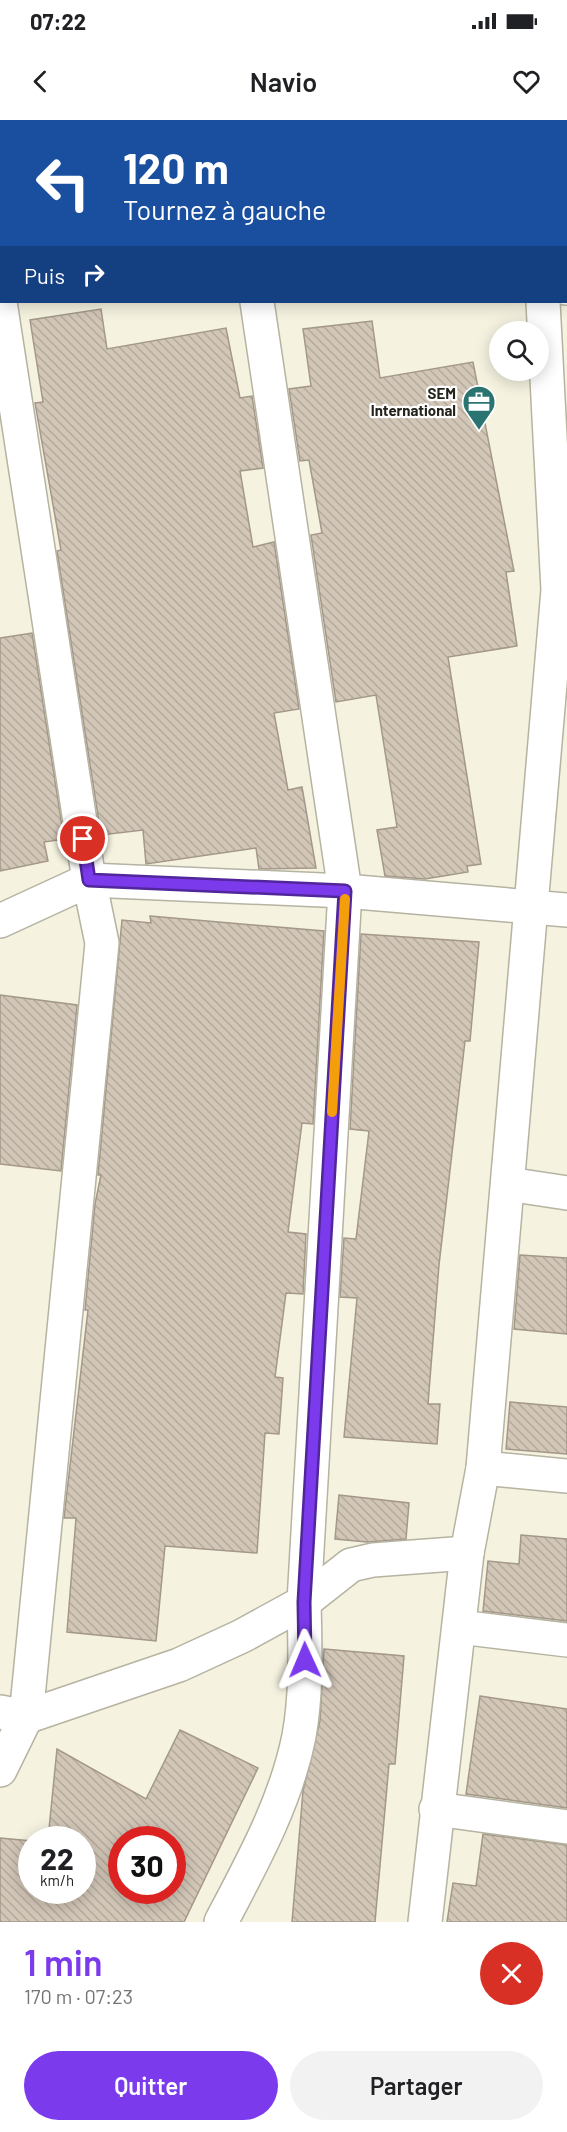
<!DOCTYPE html>
<html lang="fr">
<meta charset="utf-8">
<style>
:root{--surface:#fff;--page:#f2f2f2;--text:#202124;--muted:#757577;--accent:#7c3aed}
body{margin:0;font-family:Barlow,sans-serif;background:var(--page);color:var(--text);height:100vh;display:flex;flex-direction:column;font-size:22px;white-space:nowrap}
*{box-sizing:border-box;margin:0}
p{font-size:20px;color:var(--muted)}
.icon{flex:none;width:33px;height:33px;fill:none;stroke:currentColor;stroke-width:2;stroke-linecap:round;stroke-linejoin:round}
.map{position:relative;height:1802px;overflow:hidden}
.sheet{display:flex;flex-direction:column;background:var(--surface);flex:1}
.sheet>*{flex:none}
.hud{position:absolute;left:0px;top:0px;width:567px;height:183px;box-shadow:0 3px 15px #0003;background:#1a4fa0;color:#fff;overflow:hidden}
.fabs{position:absolute;left:489px;top:201px;display:grid;gap:12px}
.fabs a{display:grid;place-items:center;width:60px;height:60px;border-radius:50%;background:var(--surface);box-shadow:0 3px 15px #0003;font-size:30px}
.speed{position:absolute;left:18px;top:1706px;display:flex;gap:12px;font-size:30px;font-weight:700;text-align:center}
.speed>*{display:grid;place-content:center;width:78px;height:78px;border-radius:50%;background:var(--surface);box-shadow:0 3px 15px #0003;line-height:1}
.speed small{font-size:15px;font-weight:400}
.speed .limit{border:9px solid #d22;background:#fff;color:#111}
.pin{position:absolute;display:grid;place-items:center;width:51px;height:51px;color:#fff;margin:-26px;border:3px solid #fff;border-radius:50%;box-shadow:0 2px 6px #0007}
.me{position:absolute;width:66px;margin:-33px;rotate:359deg;stroke-linejoin:round;filter:drop-shadow(0 0 4px #0008)}
.turn{display:flex;align-items:center;gap:21px;height:126px;padding:0 24px;font-size:27px}
.turn .icon{width:78px;height:78px;stroke-width:2.5}
.turn b{display:block;font-size:42px;line-height:51px}
.then{display:flex;align-items:center;height:57px;padding:0 24px;background:#0003;gap:12px;font-size:22px}
.round{display:grid;place-items:center;flex:none;width:63px;height:63px;border-radius:32px;background:var(--page)}
.headline{display:flex;align-items:center;justify-content:space-between;height:102px;padding:0 24px}
h1{font-size:36px;font-weight:600;line-height:45px;color:var(--accent)}
.button{display:flex;gap:12px;margin-top:auto;padding:12px 24px}
.button a{flex:1;height:69px;border-radius:36px;background:var(--accent);color:#fff;font-size:24px;font-weight:600;line-height:69px;text-align:center}
.button a+a{background:var(--page);color:var(--text)}
.status{display:flex;justify-content:space-between;align-items:center;height:42px;padding:0 30px;background:var(--surface);direction:ltr}
.status svg{height:16px;fill:currentColor}
header{display:flex;justify-content:space-between;align-items:center;height:78px;padding:0 24px;background:var(--surface);font-size:27px;font-weight:600}
.map>svg:first-child{display:block}
</style>
<div class="status"><b>07:22</b><svg viewBox="0 0 49 12"><path d="M0 12V9h3v3zM5 12V6h3v6zM10 12V3h3v9zM15 12V0h3v12zM26 1h20v11H26zM47 4h2v5h-2z"/></svg></div>
<header><svg class="icon" aria-label="back" viewBox="0 0 24 24"><path d="M15 5l-7 7 7 7"/></svg>Navio<svg class="icon" aria-label="heart" viewBox="0 0 24 24"><path d="M12 20l-8-8c-3-5 5-10 8-4 3-6 11-1 8 4z"/></svg></header>
<div class="map">
<svg width="567" height="1802" viewBox="0 0 567 1802">
<defs>
<pattern id="building-back-hatch" width="6" height="6" patternUnits="userSpaceOnUse" patternTransform="scale(1.5)"><rect width="6" height="6" fill="#d2c6b7"/><path d="M-1 5l2 2M0 0l6 6M5-1l2 2" fill="none" stroke="#b4aa9d"/></pattern>
</defs>
<rect width="100%" height="100%" fill="#f5f2e0"/>
<!-- building -->
<g fill="url(#building-back-hatch)" stroke="#a39889" stroke-width="1.5" fill-rule="evenodd">
<path d="M101,189L107,229L226,208L240,278L252,276L263,348L240,351L253,427L274,422L299,589L274,593L288,670L302,667L316,748L259,749L256,728L146,744L143,710L101,715L57,431L61,430L35,283L43,282L30,200Z"/>
<path d="M372,201L380,258L473,242L514,451L506,452L517,526L448,537L481,744L467,746L468,752L425,759L385,756L377,710L397,707L376,575L336,582L311,415L322,413L309,340L300,341L289,269L311,266L303,209Z"/>
<path d="M32,513L64,719L44,722L48,741L0,751V518Z"/>
<path d="M150,796L324,811L313,1004L302,1003L288,1112L306,1114L303,1174L286,1173L275,1257L283,1258L279,1314L265,1313L257,1433L165,1426L156,1521L67,1512L76,1398H64L88,1190H85L95,1084L101,1055H98L122,800L151,803Z"/>
<path d="M361,814L479,822L470,921H465L439,1145L428,1284H440L437,1324L344,1317L357,1178L340,1177L344,1118L356,1119L369,1011L350,1009Z"/>
<path d="M0,875L77,885L61,1051L0,1044Z"/>
<path d="M520,1135L567,1138V1214L514,1209Z"/>
<path d="M510,1282L567,1287V1334L506,1329Z"/>
<path d="M339,1375L409,1383L406,1419L367,1422L335,1419Z"/>
<path d="M521,1415L567,1419V1501L483,1491L488,1441L519,1444Z"/>
<path d="M324,1529L404,1536L395,1644H389L375,1802H292L303,1671L320,1601Z"/>
<path d="M480,1576L567,1589V1688L466,1674Z"/>
<path d="M180,1610L258,1648L184,1802H0V1718L32,1721V1770H82V1719H48L57,1629L146,1679ZM122,1719H172V1770H122Z"/>
<path d="M483,1714L567,1725V1802H447L453,1763L476,1766Z"/>
</g>
<g fill="none" stroke-linecap="round" stroke-linejoin="round">
<!-- street casing -->
<g stroke="#b6b3a1" stroke-width="36">
<g id="street">
<path d="M0,103L2,104"/>
<path d="M566,168H567"/>
<path d="M0,182L89,760L102,823L26,1597L0,1650"/>
<path d="M0,801L89,760L345,771L567,790"/>
<path d="M508,1064L567,1073"/>
<path d="M483,1348L567,1356"/>
<path d="M459,1507L567,1520"/>
<path d="M0,1592L26,1597L179,1545L242,1516L304,1482L351,1445L373,1440L467,1433"/>
<path d="M436,1689L567,1707"/>
<path d="M221,1802C252,1743 286,1682 299,1616C307,1572 305,1526 304,1482L345,771L257,182"/>
<path d="M425,1802L467,1433L483,1348L558,470L543,182"/>
</g>
</g>
<!-- street -->
<use href="#street" stroke="#fff" stroke-width="33"/>
</g>
<g fill="none" stroke-linecap="round" stroke-linejoin="round">
<!-- route casing -->
<g stroke="#51269a" stroke-width="15">
<path id="route" d="M83,719L89,760L345,771L304,1482L305,1540"/>
</g>
<!-- route -->
<use href="#route" stroke="#7c3aed" stroke-width="10"/>
<!-- slow -->
<path stroke="#f59e0b" stroke-width="10" d="M332,992L345,779"/>
</g>
<!-- icons -->
<defs>
<g id="office-pin" transform="scale(1.725)"><path d="M0 17L-7.5 6A9.5 9.5 0 1 1 7.5 6Z" fill="#297370" stroke="#fff"/><path d="M-6-3h4V-5.5h4V-3h4V5H-6ZM-1-4.5V-3h2v-1.5ZM-6 0V1H6V0Z" fill="#fff"/></g>
</defs>
<g fill-rule="evenodd">
<use href="#office-pin" x="479" y="282"/>
</g>
<g text-anchor="middle" dominant-baseline="central" stroke-width="4.5" stroke-linejoin="round" paint-order="stroke">
<!-- poi labels -->
<g font-size="15" font-weight="bold" fill="#23221b" stroke="#fff" text-anchor="end">
<text x="456" y="273">SEM<tspan x="456" dy="17">International</tspan></text>
</g>
</g>
</svg>
<div class="fabs">
<a><svg class="icon" aria-label="search" viewBox="0 0 24 24"><circle cx="10" cy="10" r="6"/><path d="M15 15l6 6"/></svg></a>
</div>
<div class="speed"><div>22<small>km/h</small></div><div class="limit">30</div></div>
<div class="pin" style="left:83px;top:719px;background:#d93025"><svg class="icon" aria-label="arrive" viewBox="0 0 24 24"><path d="M6 21V4h12l-3 4 3 4H6"/></svg></div>
<svg class="me" style="left:305px;top:1540px" viewBox="-20 -20 40 40"><path d="M0-17L14 15 0 8-14 15z" fill="#7c3aed" stroke="#fff" stroke-width="4"/></svg>
<div class="hud">
<div class="turn"><svg class="icon" aria-label="left" viewBox="0 0 24 24"><path d="M17 20v-9H6M10 6l-5 5 5 5"/></svg><div><b>120 m</b>Tournez à gauche</div></div>
<div class="then">Puis<svg class="icon" aria-label="right" viewBox="0 0 24 24"><path d="M7 20v-9h11M14 6l5 5-5 5"/></svg></div>
</div>
</div>
<section class="sheet">
<div class="headline"><div><h1>1 min</h1><p>170 m · 07:23</p></div><a class="round" style="background:#d93025;color:#fff"><svg class="icon" aria-label="close" viewBox="0 0 24 24"><path d="M6 6l12 12M18 6L6 18"/></svg></a></div>
<div class="button"><a>Quitter</a><a>Partager</a></div>
</section>
